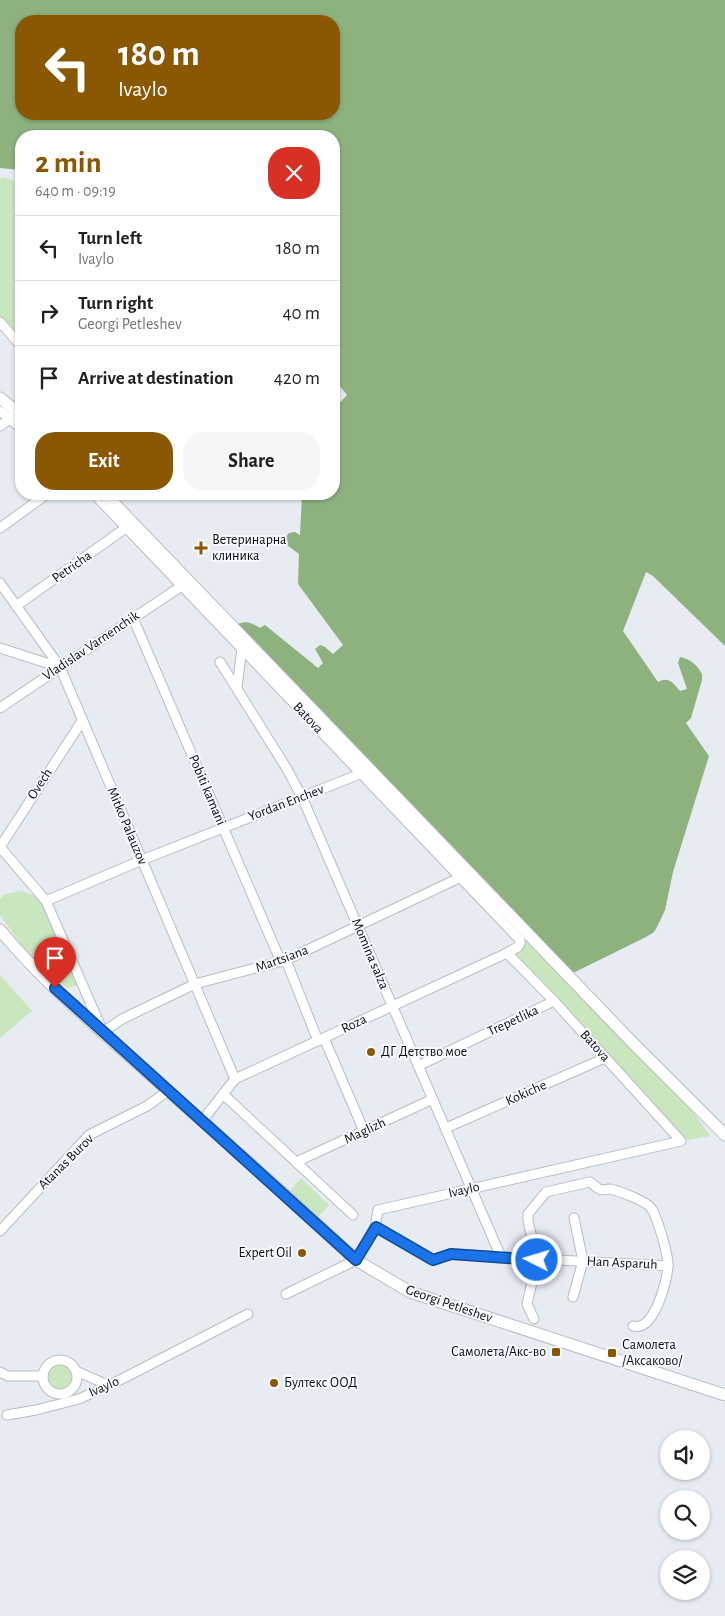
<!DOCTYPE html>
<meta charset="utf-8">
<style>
:root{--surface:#fff;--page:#f6f6f6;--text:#202124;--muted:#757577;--line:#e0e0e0;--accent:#8a5703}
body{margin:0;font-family:"Alegreya Sans",sans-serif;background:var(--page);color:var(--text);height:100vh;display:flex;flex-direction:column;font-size:19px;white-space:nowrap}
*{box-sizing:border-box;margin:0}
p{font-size:16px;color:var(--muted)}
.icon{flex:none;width:28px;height:28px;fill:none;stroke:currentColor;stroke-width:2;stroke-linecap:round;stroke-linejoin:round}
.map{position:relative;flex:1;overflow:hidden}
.panel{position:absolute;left:15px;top:130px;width:325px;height:370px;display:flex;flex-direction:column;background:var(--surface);border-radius:20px;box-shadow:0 1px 4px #0004}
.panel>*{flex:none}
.hud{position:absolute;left:15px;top:15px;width:325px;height:105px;border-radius:20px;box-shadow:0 1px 4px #0004;background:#8a5703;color:#fff;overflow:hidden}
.buttons{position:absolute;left:660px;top:1430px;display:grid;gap:10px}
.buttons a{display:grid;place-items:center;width:50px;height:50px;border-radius:50%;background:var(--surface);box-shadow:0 1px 4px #0004;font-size:25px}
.pin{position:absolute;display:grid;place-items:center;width:42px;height:42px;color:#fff;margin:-51px -21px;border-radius:50% 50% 50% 0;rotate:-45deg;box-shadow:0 0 5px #0007}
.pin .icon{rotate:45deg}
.me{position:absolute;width:55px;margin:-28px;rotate:275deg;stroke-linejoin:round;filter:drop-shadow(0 0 4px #0008)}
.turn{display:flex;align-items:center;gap:18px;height:105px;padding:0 20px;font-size:22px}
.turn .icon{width:65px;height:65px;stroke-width:2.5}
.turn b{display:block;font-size:35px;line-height:42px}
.round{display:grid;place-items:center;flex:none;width:52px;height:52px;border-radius:20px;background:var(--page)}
.headline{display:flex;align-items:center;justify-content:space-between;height:85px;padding:0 20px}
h1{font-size:30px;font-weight:700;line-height:38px;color:var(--accent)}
.cta{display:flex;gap:10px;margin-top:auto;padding:10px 20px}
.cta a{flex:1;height:58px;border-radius:20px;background:var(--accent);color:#fff;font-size:20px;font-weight:700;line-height:58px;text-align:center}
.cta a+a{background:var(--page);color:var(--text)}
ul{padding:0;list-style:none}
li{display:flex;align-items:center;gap:15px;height:65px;padding:0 20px;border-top:1px solid var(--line)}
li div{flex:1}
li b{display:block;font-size:19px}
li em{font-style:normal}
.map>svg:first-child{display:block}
</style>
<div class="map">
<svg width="725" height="1616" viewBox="0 0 725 1616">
<rect width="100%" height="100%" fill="#e7ecf3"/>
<!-- green -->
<g fill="#cae6be">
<path d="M2,177L21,183V342L0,318V179Z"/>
<path d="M102,494L691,1109L710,1136L681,1141L507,953L520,943Z"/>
<path d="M21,891L35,896L42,901L78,985L67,988L24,948L0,915V898L6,894Z"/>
<path d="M0,975L32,1011L0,1038Z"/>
<path d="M301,1178L329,1205L317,1218L289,1192Z"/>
<circle cx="60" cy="1377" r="17"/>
</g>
<!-- forest -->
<path fill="#8db27e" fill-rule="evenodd" d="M0,0H725V646L653,576L646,572L623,631L658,682C669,676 673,683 680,691L687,689L678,663L680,657C691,659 697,665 702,674V680L691,718L686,723L709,756L673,872L665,910L656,929L653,933L644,938L571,974L238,624C247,620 252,623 260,628L265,625L318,668L323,663L315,649L320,645L325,647L333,654L343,645L298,584L299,554L287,545L285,538L289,533L295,532L300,535L302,494H334V409L347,395L334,379V136H21V170L0,168ZM21,21H334V114H21Z"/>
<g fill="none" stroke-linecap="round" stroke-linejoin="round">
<!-- minor casing -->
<g stroke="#b8bcc3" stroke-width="11">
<g id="minor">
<path d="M0,322L21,346"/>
<path d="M0,411L21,428"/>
<path d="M0,426L14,416"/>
<path d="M94,494L520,940V943L518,947L507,953L235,1079L202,1121"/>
<path d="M0,528L47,494"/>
<path d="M0,583L60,667L235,1079"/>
<path d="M16,606L127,527"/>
<path d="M133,618L281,962"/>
<path d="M0,648L59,667"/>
<path d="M220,662L287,769L302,797L501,1257"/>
<path d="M237,687L242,648"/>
<path d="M0,708L183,585"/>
<path d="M0,847L46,901L103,1032L122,1019L195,984L286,960L459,878"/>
<path d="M0,847L82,721"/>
<path d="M46,901L142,860L360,774"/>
<path d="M286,960L318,1041"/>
<path d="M324,1038L364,1131"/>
<path d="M418,1066L554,1001"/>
<path d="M224,1095L353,1215"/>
<path d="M446,1128L605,1058"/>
<path d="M296,1162L433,1099"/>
<path d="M375,1227L433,1260L451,1254L668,1266"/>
<path d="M0,1231L89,1135L147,1106L168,1091"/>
<path d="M286,1294L356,1260L375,1227L378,1210L681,1141L554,1001L507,953"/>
<path d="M573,1297L583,1261L574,1218"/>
<path d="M534,1319L527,1304L537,1260L528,1221V1214L546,1192L590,1182C593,1184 596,1187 599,1189C603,1191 606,1189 610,1189C619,1191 646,1201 651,1208C657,1216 669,1257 668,1266C667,1282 654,1332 633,1326"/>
<circle cx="60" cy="1377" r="17"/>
<path d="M76,1371L108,1385"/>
<path d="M0,1372L8,1376H43"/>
<path d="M7,1415L36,1410L79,1399L120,1380L248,1314"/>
</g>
</g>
<!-- major casing -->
<g stroke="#b8bcc3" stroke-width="13">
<g id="major">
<path d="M0,398L21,415"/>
<path d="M105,494L632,1042L725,1135"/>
<path d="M0,930C43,982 96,1026 147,1072C217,1134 287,1196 356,1260L410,1292L725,1395"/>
</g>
</g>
<!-- minor -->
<use href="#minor" stroke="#fff" stroke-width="9"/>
<!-- major -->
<use href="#major" stroke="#fff" stroke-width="11"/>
</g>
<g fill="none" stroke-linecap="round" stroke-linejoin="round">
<!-- route casing -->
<g stroke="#114b97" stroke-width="12">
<path id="route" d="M55,988L356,1260L376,1227L433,1260L451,1254L537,1260"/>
</g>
<!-- route -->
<use href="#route" stroke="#1a73e8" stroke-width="9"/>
</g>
<!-- markers -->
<g fill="#8a5703" stroke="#f6f9ff" stroke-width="2">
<path d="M198.5 540.5h5v5h5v5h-5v5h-5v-5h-5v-5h5z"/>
<circle cx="371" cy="1052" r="5"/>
<circle cx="302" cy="1253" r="5"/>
<rect x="551" y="1347" width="10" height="10" rx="2.5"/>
<rect x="607" y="1348" width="10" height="10" rx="2.5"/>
<circle cx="274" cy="1383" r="5"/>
</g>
<g text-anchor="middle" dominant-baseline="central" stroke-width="4" stroke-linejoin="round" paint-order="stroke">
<!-- poi labels -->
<g font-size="14" fill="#0c0d0f" stroke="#f6f9ff" text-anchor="start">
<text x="212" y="540">Ветеринарна<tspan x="212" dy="16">клиника</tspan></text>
<text x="381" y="1052">ДГ Детство мое</text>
<text x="292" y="1253" text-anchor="end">Expert Oil</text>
<text x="622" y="1345">Самолета<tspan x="622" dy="16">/Аксаково/</tspan></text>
<text x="546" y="1352" text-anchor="end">Самолета/Акс-во</text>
<text x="284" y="1383">Бултекс ООД</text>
</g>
<!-- street labels -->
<g font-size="14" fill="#0c0d0f" stroke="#f6f9ff">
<text transform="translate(72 567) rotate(-35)">Petricha</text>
<text transform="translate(91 646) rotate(-34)">Vladislav Varnenchik</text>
<text transform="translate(308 718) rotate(47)">Batova</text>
<text transform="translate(40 784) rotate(-57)">Ovech</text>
<text transform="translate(207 790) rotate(67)">Pobiti kamani</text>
<text transform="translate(286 803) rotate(-21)">Yordan Enchev</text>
<text transform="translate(127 826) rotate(67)">Mitko Palauzov</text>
<text transform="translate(370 954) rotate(67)">Momina salza</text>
<text transform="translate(282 959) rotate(-20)">Martsiana</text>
<text transform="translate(513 1021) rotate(-25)">Trepetlika</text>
<text transform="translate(354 1024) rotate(-26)">Roza</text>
<text transform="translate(595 1046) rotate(48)">Batova</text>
<text transform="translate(526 1093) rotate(-24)">Kokiche</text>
<text transform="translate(365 1131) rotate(-25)">Maglizh</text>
<text transform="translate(66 1162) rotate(-45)">Atanas Burov</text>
<text transform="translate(464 1190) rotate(-13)">Ivaylo</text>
<text transform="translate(622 1263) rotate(3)">Han Asparuh</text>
<text transform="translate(449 1304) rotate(19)">Georgi Petleshev</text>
<text transform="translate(104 1387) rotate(-24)">Ivaylo</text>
</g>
</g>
</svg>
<div class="buttons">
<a><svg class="icon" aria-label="sound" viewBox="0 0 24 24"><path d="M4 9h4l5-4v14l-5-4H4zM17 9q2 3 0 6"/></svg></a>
<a><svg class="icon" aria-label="search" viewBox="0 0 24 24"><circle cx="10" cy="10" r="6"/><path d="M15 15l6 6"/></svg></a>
<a><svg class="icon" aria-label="layers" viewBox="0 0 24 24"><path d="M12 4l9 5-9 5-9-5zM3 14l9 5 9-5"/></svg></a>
</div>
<div class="pin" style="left:55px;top:988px;background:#d93025"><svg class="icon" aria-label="arrive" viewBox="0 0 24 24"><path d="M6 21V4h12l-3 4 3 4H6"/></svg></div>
<svg class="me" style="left:537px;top:1260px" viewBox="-20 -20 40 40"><circle r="17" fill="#1a73e8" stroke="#fff" stroke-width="3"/><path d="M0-11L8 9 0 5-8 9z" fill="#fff"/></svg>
<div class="hud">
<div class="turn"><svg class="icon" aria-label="left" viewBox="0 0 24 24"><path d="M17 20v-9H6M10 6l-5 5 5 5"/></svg><div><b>180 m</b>Ivaylo</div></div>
</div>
<section class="panel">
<div class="headline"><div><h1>2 min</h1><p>640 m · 09:19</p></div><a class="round" style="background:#d93025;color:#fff"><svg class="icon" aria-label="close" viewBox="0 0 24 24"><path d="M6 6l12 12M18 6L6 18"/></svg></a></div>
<ul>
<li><svg class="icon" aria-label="left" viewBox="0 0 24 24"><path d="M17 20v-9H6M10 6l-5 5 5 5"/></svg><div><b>Turn left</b><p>Ivaylo</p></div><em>180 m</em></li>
<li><svg class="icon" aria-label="right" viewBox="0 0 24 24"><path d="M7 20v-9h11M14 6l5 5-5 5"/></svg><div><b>Turn right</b><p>Georgi Petleshev</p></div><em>40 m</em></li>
<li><svg class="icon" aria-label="arrive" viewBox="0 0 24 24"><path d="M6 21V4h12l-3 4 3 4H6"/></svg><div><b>Arrive at destination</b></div><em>420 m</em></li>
</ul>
<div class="cta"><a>Exit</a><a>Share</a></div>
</section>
</div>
